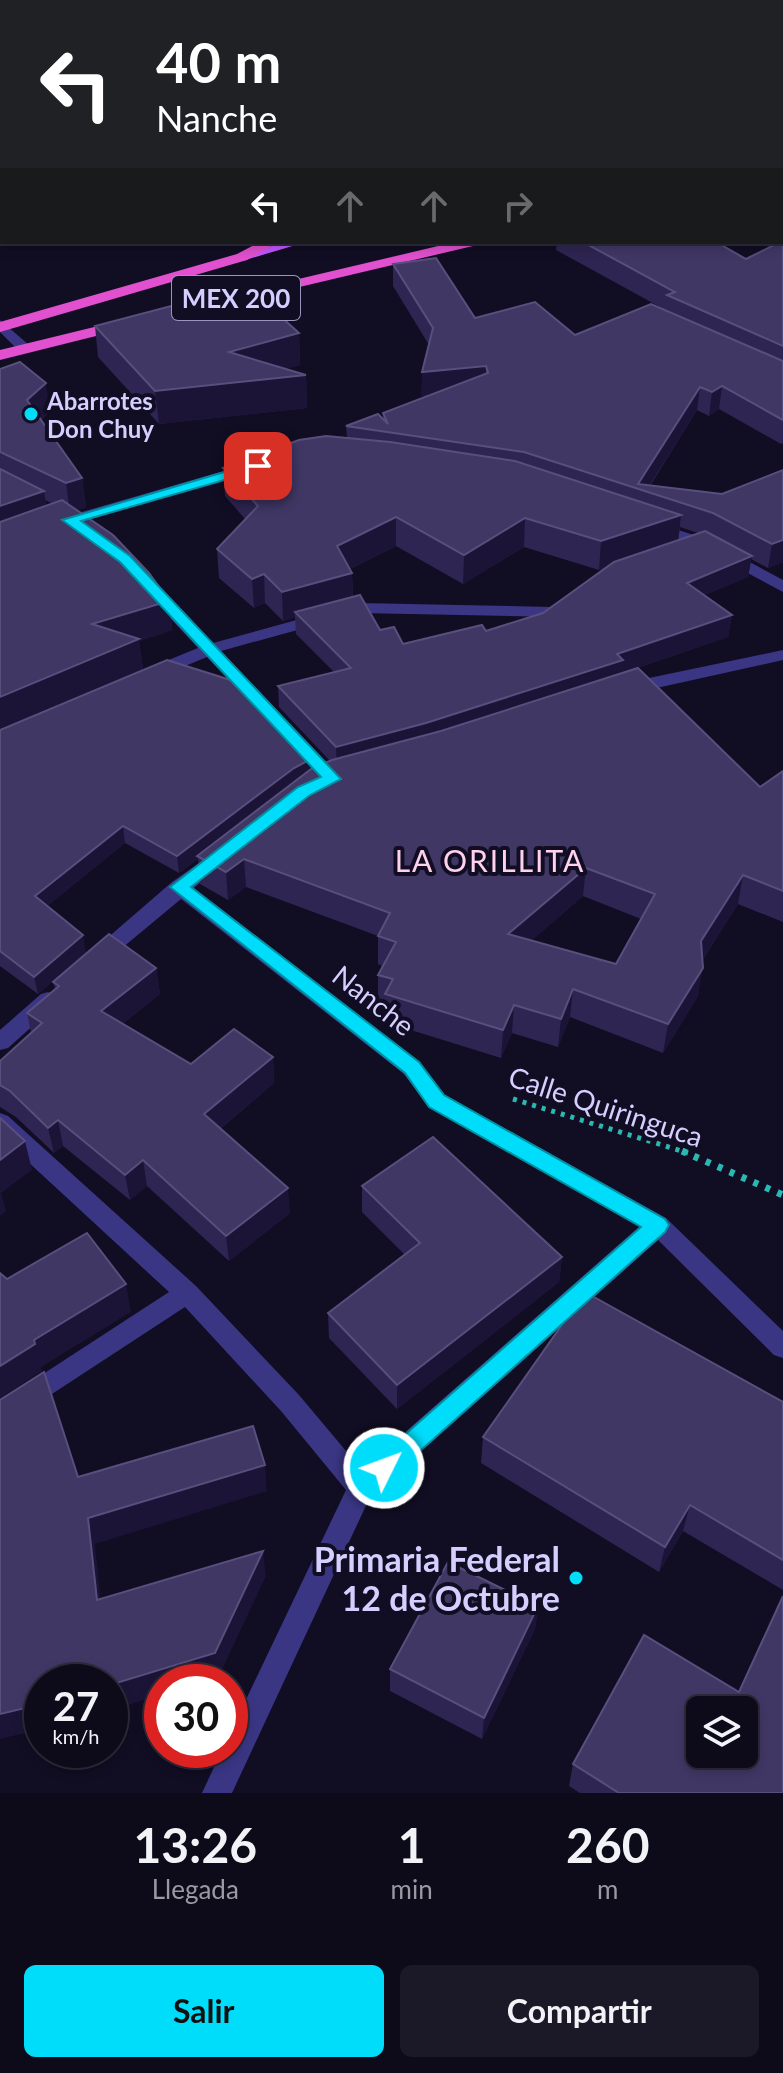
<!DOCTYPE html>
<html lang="es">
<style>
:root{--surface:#0d0a1a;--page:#1b1827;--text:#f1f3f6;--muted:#9a9aa2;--line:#2d2b39;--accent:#00ddfa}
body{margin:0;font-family:Lato,sans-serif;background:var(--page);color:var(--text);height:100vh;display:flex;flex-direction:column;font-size:30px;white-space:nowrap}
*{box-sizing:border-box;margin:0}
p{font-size:26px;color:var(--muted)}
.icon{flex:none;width:44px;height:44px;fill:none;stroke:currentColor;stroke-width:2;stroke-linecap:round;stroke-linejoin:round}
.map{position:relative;height:1793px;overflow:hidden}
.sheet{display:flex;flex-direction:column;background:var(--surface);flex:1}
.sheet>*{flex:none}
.banner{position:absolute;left:0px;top:0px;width:784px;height:244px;box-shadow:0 4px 12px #0003,0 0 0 2px var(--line);background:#202124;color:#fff;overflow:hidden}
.fabs{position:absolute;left:686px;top:1696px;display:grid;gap:16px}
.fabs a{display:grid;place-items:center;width:72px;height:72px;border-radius:12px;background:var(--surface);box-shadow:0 4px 12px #0003,0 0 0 2px var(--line);font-size:40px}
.speed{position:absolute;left:24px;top:1664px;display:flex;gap:16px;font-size:40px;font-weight:700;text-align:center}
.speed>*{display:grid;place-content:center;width:104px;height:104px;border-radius:50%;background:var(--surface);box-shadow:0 4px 12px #0003,0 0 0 2px var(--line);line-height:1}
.speed small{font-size:20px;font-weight:400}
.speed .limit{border:12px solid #d22;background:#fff;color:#111}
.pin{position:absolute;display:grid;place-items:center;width:68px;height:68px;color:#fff;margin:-34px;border-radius:16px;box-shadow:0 4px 12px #0006}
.me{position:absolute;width:88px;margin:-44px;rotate:48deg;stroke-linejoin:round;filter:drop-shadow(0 0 6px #0008)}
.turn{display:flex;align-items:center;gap:28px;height:168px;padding:0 24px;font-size:36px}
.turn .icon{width:104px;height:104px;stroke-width:2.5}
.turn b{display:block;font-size:56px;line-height:68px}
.lanes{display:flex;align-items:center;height:76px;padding:0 24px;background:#0003;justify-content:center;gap:40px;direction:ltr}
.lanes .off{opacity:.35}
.eta{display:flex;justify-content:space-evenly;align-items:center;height:136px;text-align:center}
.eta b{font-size:48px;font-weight:700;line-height:56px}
.action{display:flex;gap:16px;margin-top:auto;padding:16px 24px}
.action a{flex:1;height:92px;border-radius:12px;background:var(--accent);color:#111;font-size:32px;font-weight:700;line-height:92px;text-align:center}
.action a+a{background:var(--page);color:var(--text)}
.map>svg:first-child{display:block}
</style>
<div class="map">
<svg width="783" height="1793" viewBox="0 0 783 1793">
<rect width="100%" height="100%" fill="#110d23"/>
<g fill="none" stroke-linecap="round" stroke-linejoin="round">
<!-- path-far1 -->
<path stroke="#29b9b3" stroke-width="5" stroke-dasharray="4 6" stroke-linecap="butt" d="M513,1099L688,1153"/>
<!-- path -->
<path stroke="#29b9b3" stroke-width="7" stroke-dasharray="5 8" stroke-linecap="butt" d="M682,1151L783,1195"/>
<!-- minor -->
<g fill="#3a3684" fill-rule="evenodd">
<path d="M344,0H356L343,2Z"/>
<rect x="0" y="82" width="2" height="6"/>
<path d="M0,152L2,153V161L0,160Z"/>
<rect x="782" y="230" width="1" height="9"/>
<path d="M0,320L29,345V351H19L0,332Z"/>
<path d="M248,464L256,469L253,472L66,526L60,528L52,523L54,520Z"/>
<path d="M654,522L709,540L783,580V592L697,546L648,530V524Z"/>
<path d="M151,582L157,583L213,643L358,603L553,607L569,599L577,604L557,617L359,613L221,651L339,775L341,779L339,783H325L207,657L156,678H144L141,674L144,670L198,648L145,591L143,587Z"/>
<path d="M783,650V660L625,695L616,689L625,683Z"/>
<path d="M219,849L229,856L226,861L194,888L420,1062L445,1095L666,1218L783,1331V1358L774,1355L658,1240L370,1497L232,1793H202L222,1750H230V1733L346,1490L281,1411L185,1307L0,1428V1402L169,1292L0,1136V1113L8,1116L196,1286L299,1395L362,1470L640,1226L429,1107L404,1074L181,899L104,963H90L87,958L90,953L172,882Z"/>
<path d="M48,992L55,994L59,1000L55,1006L8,1048L0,1050V1030L41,994Z"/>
</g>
<!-- primary -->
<g fill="#c356ff" fill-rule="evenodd">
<rect x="782" y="117" width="1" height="6"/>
<path d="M285,242H306L242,261L235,257Z"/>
</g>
<!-- trunk -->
<g fill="#e150ce" fill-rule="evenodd">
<rect x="564" y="0" width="12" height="2"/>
<path d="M741,0H755L757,2H743Z"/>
<rect x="782" y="17" width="1" height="7"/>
<path d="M783,165V174H782V165Z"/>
<path d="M260,242H278L247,260L0,332V322L237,254Z"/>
<path d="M455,242H480L473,246L227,304L220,300L227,296Z"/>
<path d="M123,320L131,325L128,328L0,360V350Z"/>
</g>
</g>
<!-- wall -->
<g fill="#2f2552" fill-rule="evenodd">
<path d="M783,241V443L781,444L719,409L709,416L697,410L650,486L722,494L783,470V562L768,568L751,559L748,577L704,595L732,615L728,637L631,670L760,787L783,771V922L738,904L703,959L698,996L663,1053L570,1017L558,1047L512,1033L501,1058L385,1022V1005L378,1003V975L382,966L378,964V936L246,887L228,900L200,884L198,859L179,873L125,843L47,906L86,952L38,994L0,966V730L314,768L330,761L279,707L278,686L334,672L296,634L295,617L283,621L265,603L254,608L219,578L217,549L245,519L225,496L223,468L347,438L346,426L383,419V413L432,395L421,396L429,345L393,286V264L475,318L575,335L660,307L556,250L557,242H716L746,259ZM680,527L698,533L678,540ZM396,546L463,584L524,547L599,570L608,567L543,613L486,631L403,644L380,630L353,597L352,573L350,569ZM583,896L641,919L616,964L531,941Z"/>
<path d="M95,326L299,333L300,365L285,369L306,375L307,408L159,424L98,357Z"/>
<path d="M0,369L50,411L41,420L82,478L86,507L77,510L169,601L172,630L139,641L143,669L0,730ZM45,500L53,504L46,506Z"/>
<path d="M156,968L160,994L122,1024L191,1064L273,1057L274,1083L221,1128L290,1213L229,1261L147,1186L130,1200L63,1146L54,1153L16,1117L0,1107V1061L31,1033L27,1013L55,989L53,982Z"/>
<path d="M362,1186L562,1257L559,1282L397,1409L329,1338L328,1313L405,1255L362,1212Z"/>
<path d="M783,1402V1590L683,1531L659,1572L481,1463L483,1437Z"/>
<path d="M538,1606L535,1629L482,1739L390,1691V1669Z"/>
<path d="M739,1692L783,1793H580L569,1786L573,1764Z"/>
</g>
<!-- shaded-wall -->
<g fill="#1b1437">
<path d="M0,11H2V35H1Z"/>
<path d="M299,333L300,365L238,383L306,375L307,408L159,424L155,391L229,352Z"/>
<path d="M486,366L485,389L421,396L422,372Z"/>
<path d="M46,383L50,411L31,428L27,400Z"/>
<path d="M722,386L719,409L709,416L712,392Z"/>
<path d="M700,387L697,410L646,491L638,484Z"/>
<path d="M82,478L86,507L70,512L66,483Z"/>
<path d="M44,491L48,520L0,537V506Z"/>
<path d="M681,515L678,543L599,570L601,541Z"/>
<path d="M396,517V546L338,575L337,546Z"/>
<path d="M525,518L524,547L463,584L464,555Z"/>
<path d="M783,540V562L768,568L772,544Z"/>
<path d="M752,556L748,577L684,604L687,583Z"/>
<path d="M352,573L353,601L295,612V617L283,621L282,592Z"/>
<path d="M264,574L265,603L254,608L252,579Z"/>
<path d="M169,601L172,630L139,641L143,669L0,730V697L92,624Z"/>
<path d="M732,615L728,637L337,769L336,747Z"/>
<path d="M313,758L314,775L197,856L198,859L179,873L177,856L294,768Z"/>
<path d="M123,826L125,843L38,913L35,896Z"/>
<path d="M244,859L246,887L228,900L226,872Z"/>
<path d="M586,868L583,896L506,963L508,934Z"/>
<path d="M743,875L738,904L696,969L701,941Z"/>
<path d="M83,935L86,952L38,994L34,977Z"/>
<path d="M156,968L160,994L105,1037L101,1011Z"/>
<path d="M703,968L698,996L663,1053L668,1024Z"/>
<path d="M573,989L570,1017L558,1047L561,1019Z"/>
<path d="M514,1005L512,1033L501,1058L503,1030Z"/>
<path d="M273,1057L274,1083L207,1139L204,1114Z"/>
<path d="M58,1120L63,1146L54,1153L48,1128Z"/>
<path d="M25,1141L32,1170L1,1193L6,1211L0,1216V1160Z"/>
<path d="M143,1160L147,1186L130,1200L125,1175Z"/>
<path d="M288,1188L290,1213L229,1261L226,1236Z"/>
<path d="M562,1257L559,1282L397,1409V1385Z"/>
<path d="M126,1284L131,1312L41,1367L42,1371L0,1398V1366L34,1340Z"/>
<path d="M265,1465L267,1491L95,1544L103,1624L97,1600L88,1518Z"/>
<path d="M690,1505L683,1531L659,1572L665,1547Z"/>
<path d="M263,1551L266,1576L219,1676L202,1682H162V1694L113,1710V1713L110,1714V1685Z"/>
<path d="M538,1606L535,1629L482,1739L484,1718Z"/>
<path d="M42,1704V1729L0,1739V1714Z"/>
</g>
<!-- building -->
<g fill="#403765" stroke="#584f7d" stroke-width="2" fill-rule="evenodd">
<path d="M0,0H55V2H2V11H0Z"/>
<path d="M782,241H783V346L667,295L675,292L583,242H716L746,259Z"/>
<path d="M436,258L475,318L535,302L575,335L651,304L783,361V420L722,386L712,392L700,387L638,484L722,494L783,470V540L772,544L713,513L524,452L346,426L378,414L388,424L383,413L488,373L486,366L422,372L433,328L393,264Z"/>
<path d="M247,286L299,333L229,352L306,375L155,391L95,326Z"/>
<path d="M20,362L46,383L27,400L82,478L66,483L0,452V369Z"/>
<path d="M326,436L390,442L515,461L681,515L601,541L525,518L464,555L396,517L337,546L352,573L282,592L264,574L252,579L217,549L258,506L223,468L299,440Z"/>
<path d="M0,469L44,491L0,506Z"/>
<path d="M62,500L113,535L149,573L169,601L92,624L139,639L0,697V522Z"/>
<path d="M705,531L752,556L687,583L732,615L617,654L623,660L426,723L336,747L278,686L351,668L295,612L360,595L380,630L394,627L403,644L482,625L486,631L543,613L614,562Z"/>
<path d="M167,660L243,684L313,758L294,768L177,856L123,826L35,896L83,935L34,977L0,951V730Z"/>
<path d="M638,668L760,787L783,771V891L743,875L701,941L703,968L668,1024L573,989L561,1019L514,1005L503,1030L385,994L393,979L378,975L396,942L378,936L390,913L244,859L226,872L197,856L311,769L332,760L441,731ZM586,868L655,894L616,964L508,934Z"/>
<path d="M109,934L156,968L101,1011L191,1064L234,1029L273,1057L204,1114L288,1188L226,1236L143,1160L125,1175L58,1120L48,1128L10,1091L0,1085V1061L42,1023L27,1013L59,986L53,982Z"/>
<path d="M0,1118L25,1141L0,1160Z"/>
<path d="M433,1137L562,1257L397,1385L328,1313L420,1243L362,1186Z"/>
<path d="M87,1233L126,1284L34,1340L35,1344L0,1366V1273L7,1279Z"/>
<path d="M585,1292L783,1402V1560L690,1505L665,1547L483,1437Z"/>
<path d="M44,1372L78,1477L253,1426L265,1465L88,1518L97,1600L263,1551L215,1653L110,1685V1682H42V1704L0,1714V1400Z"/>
<path d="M448,1562L538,1606L484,1718L390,1669Z"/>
<path d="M783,1596V1793H619L573,1764L644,1635L739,1692ZM700,1710H744V1754H700Z"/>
</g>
<!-- route -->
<path fill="#00ddfa" stroke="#0090a2" stroke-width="2" d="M258,462L265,466L263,469L81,521L130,556L341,779L310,795L191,887L419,1062L444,1095L665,1219L669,1225L665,1232L392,1476L384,1479L376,1476L372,1468L376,1460L641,1227L429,1107L405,1073L170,887L298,787L321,777L120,562L62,520Z"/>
<!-- markers -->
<g fill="#00ddfa" stroke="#110d23" stroke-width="3">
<circle cx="31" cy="414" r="8"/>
<circle cx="576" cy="1578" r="8"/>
</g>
<g text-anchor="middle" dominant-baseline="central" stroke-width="8" stroke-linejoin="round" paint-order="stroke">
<!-- far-poi labels -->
<g font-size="24" font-weight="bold" fill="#d5cfff" stroke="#110d23" text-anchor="start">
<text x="47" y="400">Abarrotes<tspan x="47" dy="28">Don Chuy</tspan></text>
</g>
<!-- shield labels -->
<rect fill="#110d23" stroke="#9a95bd" stroke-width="2" x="172" y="276" width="128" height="44" rx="6"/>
<g font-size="26" font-weight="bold" fill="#d5cfff">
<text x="236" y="298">MEX 200</text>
</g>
<!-- street labels -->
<g font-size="28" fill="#d5cfff" stroke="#110d23">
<text transform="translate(374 1000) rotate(38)">Nanche</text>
<text transform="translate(606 1106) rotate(18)">Calle Quiringuca</text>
</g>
<!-- neighbourhood labels -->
<g font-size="30" letter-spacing="2" fill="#ffd1ed" stroke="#110d23">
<text x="490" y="860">LA ORILLITA</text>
</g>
<!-- near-poi labels -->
<g font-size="34" font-weight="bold" fill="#d5cfff" stroke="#110d23" text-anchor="end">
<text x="560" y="1558">Primaria Federal<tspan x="560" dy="39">12 de Octubre</tspan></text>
</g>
</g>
</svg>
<div class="fabs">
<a><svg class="icon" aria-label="layers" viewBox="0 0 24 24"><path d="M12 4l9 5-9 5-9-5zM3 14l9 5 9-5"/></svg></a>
</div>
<div class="speed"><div>27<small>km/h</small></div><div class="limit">30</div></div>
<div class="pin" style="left:258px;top:466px;background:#d93025"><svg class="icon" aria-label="arrive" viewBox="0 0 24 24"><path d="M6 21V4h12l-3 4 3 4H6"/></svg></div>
<svg class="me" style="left:384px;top:1468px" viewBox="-20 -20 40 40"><circle r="17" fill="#00ddfa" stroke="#fff" stroke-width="3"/><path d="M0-11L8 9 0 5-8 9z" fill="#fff"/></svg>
<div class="banner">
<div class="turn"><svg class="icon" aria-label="left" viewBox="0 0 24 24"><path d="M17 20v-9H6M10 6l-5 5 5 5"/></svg><div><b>40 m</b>Nanche</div></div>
<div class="lanes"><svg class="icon" aria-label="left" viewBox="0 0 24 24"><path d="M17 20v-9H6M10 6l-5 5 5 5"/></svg><svg class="icon off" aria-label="ahead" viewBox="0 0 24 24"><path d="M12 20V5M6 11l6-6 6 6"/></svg><svg class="icon off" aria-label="ahead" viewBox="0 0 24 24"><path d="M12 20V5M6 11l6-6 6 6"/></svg><svg class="icon off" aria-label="right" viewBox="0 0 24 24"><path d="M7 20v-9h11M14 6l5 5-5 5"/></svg></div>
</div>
</div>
<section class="sheet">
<div class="eta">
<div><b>13:26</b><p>Llegada</p></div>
<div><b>1</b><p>min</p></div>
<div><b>260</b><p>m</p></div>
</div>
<div class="action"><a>Salir</a><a>Compartir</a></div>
</section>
